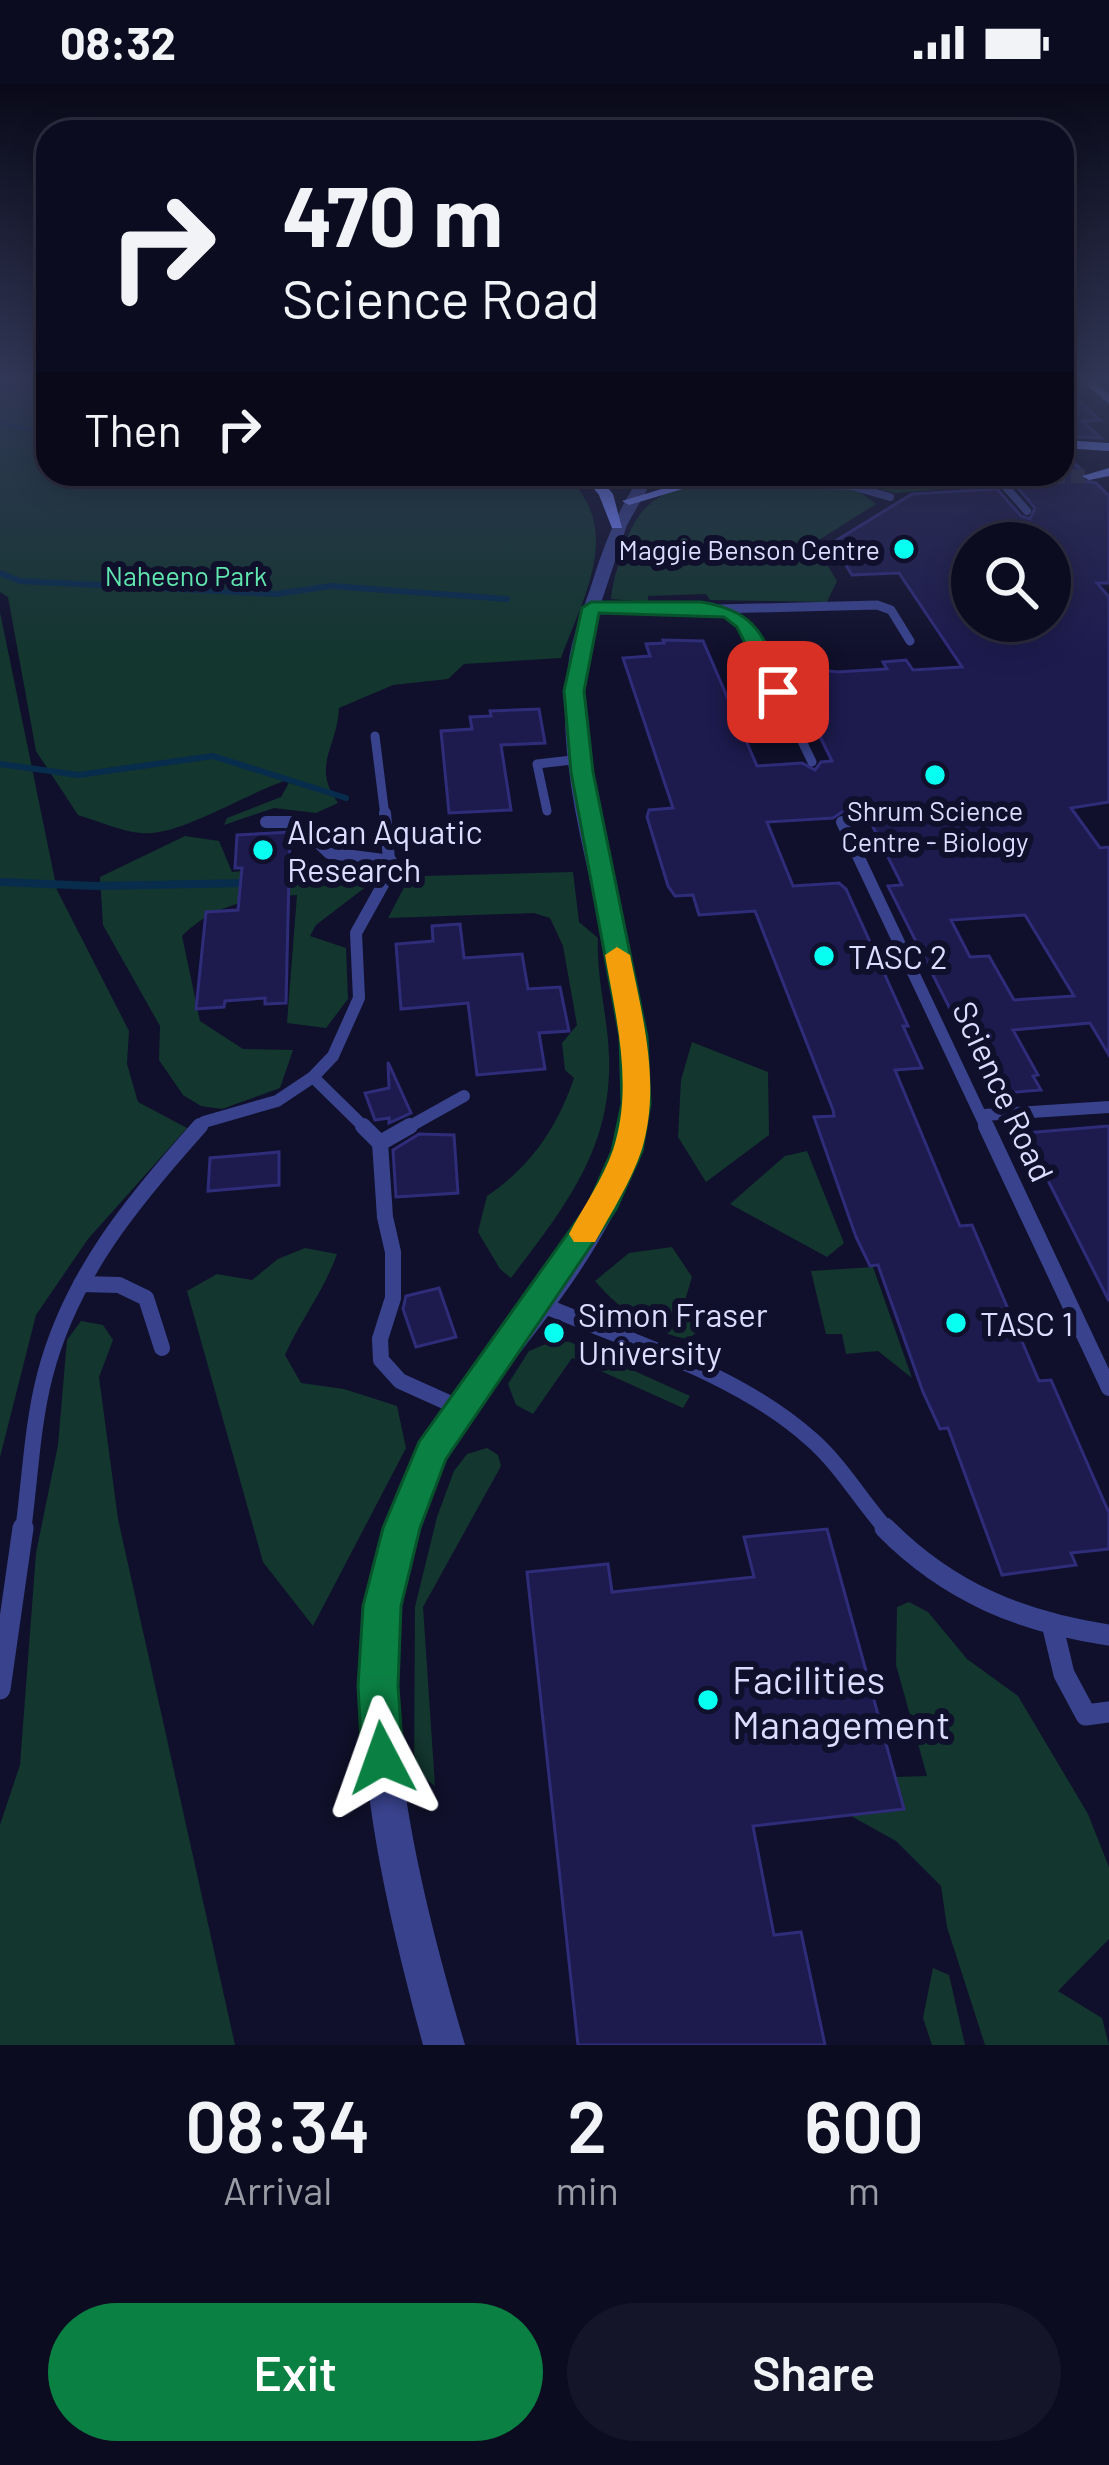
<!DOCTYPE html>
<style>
:root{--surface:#0c0c21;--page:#15152a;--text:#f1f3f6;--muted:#9a9ba5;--line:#2c2c3f;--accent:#0b8043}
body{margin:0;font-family:Barlow,sans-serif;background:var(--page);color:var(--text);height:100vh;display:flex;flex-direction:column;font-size:45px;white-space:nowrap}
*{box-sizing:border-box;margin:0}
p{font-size:39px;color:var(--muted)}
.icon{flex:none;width:66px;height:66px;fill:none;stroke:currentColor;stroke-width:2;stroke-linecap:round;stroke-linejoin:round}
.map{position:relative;height:1961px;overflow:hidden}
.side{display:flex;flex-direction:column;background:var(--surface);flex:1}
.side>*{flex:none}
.banner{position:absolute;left:36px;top:36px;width:1038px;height:366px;border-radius:36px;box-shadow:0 6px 30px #0003,0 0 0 3px var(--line);background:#0c0c21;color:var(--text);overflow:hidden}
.buttons{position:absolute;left:951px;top:438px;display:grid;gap:24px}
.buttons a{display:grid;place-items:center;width:120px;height:120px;border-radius:50%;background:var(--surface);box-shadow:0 6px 30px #0003,0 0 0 3px var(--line);font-size:60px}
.pin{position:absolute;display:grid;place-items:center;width:102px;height:102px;color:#fff;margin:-51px;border-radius:24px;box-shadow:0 6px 18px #0006}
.me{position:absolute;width:132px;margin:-66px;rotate:356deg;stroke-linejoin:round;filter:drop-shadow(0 0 9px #0008)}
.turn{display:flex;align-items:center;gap:42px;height:252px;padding:0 48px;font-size:54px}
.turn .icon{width:156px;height:156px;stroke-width:2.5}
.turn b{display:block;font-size:84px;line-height:102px}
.then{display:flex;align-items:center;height:114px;padding:0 48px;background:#0003;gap:24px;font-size:45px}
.eta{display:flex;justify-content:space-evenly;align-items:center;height:204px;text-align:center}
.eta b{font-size:72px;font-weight:600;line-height:84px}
.primary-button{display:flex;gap:24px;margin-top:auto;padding:24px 48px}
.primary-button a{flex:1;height:138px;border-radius:72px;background:var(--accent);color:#fff;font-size:48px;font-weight:600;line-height:138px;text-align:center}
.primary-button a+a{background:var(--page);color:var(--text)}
.status{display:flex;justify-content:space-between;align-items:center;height:84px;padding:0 60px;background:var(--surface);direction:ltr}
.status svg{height:33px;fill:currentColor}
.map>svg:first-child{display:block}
</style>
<div class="status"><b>08:32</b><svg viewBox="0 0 49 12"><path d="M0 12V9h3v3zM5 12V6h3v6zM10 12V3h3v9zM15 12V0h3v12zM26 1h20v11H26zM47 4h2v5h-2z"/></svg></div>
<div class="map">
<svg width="1109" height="1961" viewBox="0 0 1109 1961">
<rect width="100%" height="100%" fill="#10102c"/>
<!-- green -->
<g fill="#13362f">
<path d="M0,296H48V390H564C625,443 584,511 561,574L464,580L448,595L393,601L339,624C337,665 311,681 338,719L316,729L274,724L224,741L227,734L281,713L291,695C251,706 178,754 141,749C120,747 98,737 78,731L36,667L8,513L0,508Z"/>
<path d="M884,391L992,401L896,409L859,400L774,398Z"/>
<path d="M746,398L853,403L876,420L814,459L837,497L827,518L710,516L706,510L648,512V518L611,515C612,500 617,485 622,470C642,399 681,403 746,398Z"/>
<path d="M0,528L57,806L129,947L127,980L138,1018L187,1044L88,1155L36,1231L0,1373Z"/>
<path d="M185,752L219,757L232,788C273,785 338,765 369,790L367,802L316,841L310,852L346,864L348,915L326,944L287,939L297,811C253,814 214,820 182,852L200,937L243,965L293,966L280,1004L222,1025L201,1022L183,1011L159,976L160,942L103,841L100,793Z"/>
<path d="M573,788L579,838L598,854C596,893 608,933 609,973C612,1065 564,1124 511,1194L500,1185L478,1148L487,1112C531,1082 557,1044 574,994L565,986L562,959L577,941L563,862L550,834L534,829L388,834L407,798L422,792Z"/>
<path d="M692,958L768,988L769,1051L706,1098L678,1053L681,996Z"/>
<path d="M807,1067L844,1159L827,1173L730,1120L785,1072Z"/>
<path d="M672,1163L692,1193L683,1223L697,1248L688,1255C651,1249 619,1225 595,1197L629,1169Z"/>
<path d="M305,1164L337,1170C324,1207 301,1235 285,1271L301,1299L344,1305L397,1322L406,1364L313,1542L263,1478L187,1207L217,1190L252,1196L278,1175Z"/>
<path d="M873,1183L912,1294L878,1267L846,1270L842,1250H826L811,1187Z"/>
<path d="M81,1237L103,1241L113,1256L99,1293L118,1435L235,1961H0V1741L20,1681L36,1469L58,1361L67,1256Z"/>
<path d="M553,1257L570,1258L690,1312L683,1324L572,1274L533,1330L516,1321L508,1300L529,1267Z"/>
<path d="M487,1364L498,1371L501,1382L423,1523L435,1702L414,1687L415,1523L437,1433L454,1387L467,1370Z"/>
<path d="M909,1518L928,1528L967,1575L1018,1612L1088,1730L1109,1783V1855L1058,1907L1102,1934L1109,1961H985L947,1843L941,1802L896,1757L835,1723L863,1694L927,1692L896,1581L897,1523Z"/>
<path d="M933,1884L949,1891L965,1961H932L923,1934Z"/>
</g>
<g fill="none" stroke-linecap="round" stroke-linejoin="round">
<!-- stream-far2 -->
<g stroke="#082c4c" stroke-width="4.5">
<path d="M0,306L30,296"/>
<path d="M0,339L48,350"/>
</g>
<!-- stream-far1 -->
<g stroke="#082c4c" stroke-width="6">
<path d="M0,489L20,497L276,510L331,502L507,515"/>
<path d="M0,680L78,691L213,672L346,714"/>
</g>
<!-- stream -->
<g stroke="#082c4c" stroke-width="8">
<path d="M281,793L320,784"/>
<path d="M0,798L95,802L248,799"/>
</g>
</g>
<!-- building -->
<g fill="#1d1b4e" stroke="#2f2c7a" stroke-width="3" fill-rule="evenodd">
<path d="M1062,302L1100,336L1083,337L1101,354L1062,352Z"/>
<path d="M1062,369L1083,387L1078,390L1080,396L1096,399L1109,412V499H1097L1109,513V718L1071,724L1100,764L1109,763V971L1090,939L1013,946L1038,991L1033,992L1041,1006L993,1010L888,802L902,801L867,731L842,728L833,734L767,738L793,802L839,799L846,805L908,942H903L922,984L895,986L960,1142L972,1141L1039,1297L1051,1296L1109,1429V1465L1071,1469L1076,1481L1002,1491L948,1344L940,1345L923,1308L878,1181L870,1182L856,1153L814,1033L834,1032L833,1026L755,827L699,831L693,811L675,812L668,802L647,733L649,726L673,724L623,574L650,572L646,560L664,559L663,556L703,557L757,682L802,679L815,686L821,678L832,677L785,582H794L791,577L816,575L822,586L837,588L887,585L883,578L906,576L913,586L962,583L899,489L852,491L832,459L912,410L997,405L1021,432L1030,435L1035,424L1018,404L1020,390H1062ZM972,459H1050V537H972ZM1025,831L1074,912L1014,916L989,872L970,873L951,836Z"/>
<path d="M539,625L545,659L501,661L511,726L449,729L441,647L472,645L470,633L491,632L490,627Z"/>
<path d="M290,748L286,919L265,920V914L225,917L224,923L196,925L206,828L238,826L242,784H235L237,751Z"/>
<path d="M460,840L464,874L522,870L528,905L560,903L569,947L539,949L545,985L477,991L468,919L401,925L396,860L433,857L432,842Z"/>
<path d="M388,978L411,1029L389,1039V1034L375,1036L365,1009L389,1004Z"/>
<path d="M1109,1042V1217L1024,1049Z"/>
<path d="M419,1050L454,1051L458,1109L396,1113L393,1066Z"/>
<path d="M279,1068V1101L208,1107L210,1074Z"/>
<path d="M439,1204L456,1253L416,1263L403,1225L406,1212Z"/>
<path d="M827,1445L904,1725L753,1742L774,1851L801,1848L825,1961H578L527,1488L608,1480L612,1508L754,1493L744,1453Z"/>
</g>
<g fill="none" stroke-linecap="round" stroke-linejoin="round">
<!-- secondary-tunnel -->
<path stroke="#2e2f4c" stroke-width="14" stroke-dasharray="14 6" stroke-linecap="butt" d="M1011,394L1089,392"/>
<!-- lane-far4 -->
<g stroke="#39438d" stroke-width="8">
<path d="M755,390L775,400L852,402L890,413"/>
<path d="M997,393L1027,427"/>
</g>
<!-- lane-far3 -->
<g stroke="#39438d" stroke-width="9">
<path d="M718,525L877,521L891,526L910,557"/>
<path d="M729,528L745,540L779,608"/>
<path d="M787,626L812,678"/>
<path d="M375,652L385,732"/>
<path d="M547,727L537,680L581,675"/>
</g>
<!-- lane-far2 -->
<g stroke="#39438d" stroke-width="12">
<path d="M266,738H297L329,769L391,777"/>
<path d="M842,738L987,1045"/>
<path d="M313,993L366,1045"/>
<path d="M984,1031L1109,1023"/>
<path d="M198,1045L204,1038L277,1017L313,993L333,972L359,914L356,849L390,788L385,729"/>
<path d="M405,1045L464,1012"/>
</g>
<!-- lane-far1 -->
<g stroke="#39438d" stroke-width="16">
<path d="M363,1042L380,1059L385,1133L393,1168V1214L380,1255L381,1276L400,1297L460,1324"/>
<path d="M986,1042L1109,1304"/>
<path d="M380,1059L410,1042"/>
<path d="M81,1200L119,1201L146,1214L162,1264"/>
<path d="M538,1219C629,1258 736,1288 811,1355C841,1381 861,1417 888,1447"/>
<path d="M23,1447C30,1396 32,1341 45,1291C71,1191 133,1117 200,1042"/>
</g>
<!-- lane -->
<g stroke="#39438d" stroke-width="21">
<path d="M885,1444C948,1508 1021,1538 1109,1551"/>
<path d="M1053,1544L1064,1590L1086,1631L1109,1628"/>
<path d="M0,1605L23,1444"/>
</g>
<!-- street -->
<path fill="#39438d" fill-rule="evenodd" d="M642,390H656L627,441L601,519L718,520L726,525L718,530L598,529C560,647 609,777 633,894C642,935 653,977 648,1019C636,1142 535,1243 467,1339C341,1515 410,1771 465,1961H423C369,1759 308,1507 445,1322C512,1231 607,1139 623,1022C630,971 616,919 606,869C588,777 555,678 568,583C571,553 584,525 593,496C605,458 619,423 642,390Z"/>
<!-- secondary -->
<g fill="#7284ff" fill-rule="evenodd">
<path d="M1080,296H1093L1109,310V320Z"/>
<path d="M1062,356L1109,359V367L1062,364Z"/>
<path d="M1109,384V392L1089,396L1082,392Z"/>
<path d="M582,390H596L613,410L622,444H612L599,411Z"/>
<path d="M711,390H733L629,421L622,417Z"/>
<path d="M955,390H1011L1018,394L1011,398L962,394Z"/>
</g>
</g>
<!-- sky -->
<linearGradient id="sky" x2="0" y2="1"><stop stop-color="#090918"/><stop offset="0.52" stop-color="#313756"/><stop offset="1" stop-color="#313756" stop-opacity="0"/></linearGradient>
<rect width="1109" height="571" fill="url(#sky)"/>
<!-- route -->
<path fill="#0b8043" stroke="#07532c" stroke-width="3" d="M701,518C763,528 763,557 788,608L771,612L737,543L724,533L599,529L584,607L593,688L647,953L650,1020L642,1067L616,1125L446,1375L420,1444L401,1522L398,1602L403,1674L397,1688L382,1694L368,1688L362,1674L358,1602L363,1522L383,1444L419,1358L588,1121L612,1067L622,1020L620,953L571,688L564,607L582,524L591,518Z"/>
<!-- slow -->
<path fill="#f59e0b" d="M617,863L630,871C643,934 661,1002 642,1065C632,1096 611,1129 595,1158H574L569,1150C583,1123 603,1095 613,1066C634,1003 616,934 605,871Z"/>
<!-- markers -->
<g fill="#07fff1" stroke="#10102c" stroke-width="4.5">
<circle cx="904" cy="465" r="12"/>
<circle cx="935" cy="691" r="12"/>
<circle cx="263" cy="766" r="12"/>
<circle cx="824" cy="872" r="12"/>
<circle cx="956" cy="1239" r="12"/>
<circle cx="554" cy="1249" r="12"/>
<circle cx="708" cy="1616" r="12"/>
</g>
<g text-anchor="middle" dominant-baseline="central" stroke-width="12" stroke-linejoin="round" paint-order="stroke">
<!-- far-poi labels -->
<g font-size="27" fill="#dbdcff" stroke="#10102c" text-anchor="end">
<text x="880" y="465">Maggie Benson Centre</text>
<text x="935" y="726" text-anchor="middle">Shrum Science<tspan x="935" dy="31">Centre - Biology</tspan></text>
</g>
<!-- far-park labels -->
<g font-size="27" fill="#60e6af" stroke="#10102c">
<text x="186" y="491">Naheeno Park</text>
</g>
<!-- poi labels -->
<g font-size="33" fill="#dbdcff" stroke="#10102c" text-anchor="start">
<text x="287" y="747">Alcan Aquatic<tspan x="287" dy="38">Research</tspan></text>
<text x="848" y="872">TASC 2</text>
<text x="578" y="1230">Simon Fraser<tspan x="578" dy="38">University</tspan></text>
<text x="980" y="1239">TASC 1</text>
</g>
<!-- street labels -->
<g font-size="33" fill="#dbdcff" stroke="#10102c">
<text transform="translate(1004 1007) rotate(65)">Science Road</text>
</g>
<!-- near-poi labels -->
<g font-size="39" fill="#dbdcff" stroke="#10102c" text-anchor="start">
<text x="732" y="1594">Facilities<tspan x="732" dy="45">Management</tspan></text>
</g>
</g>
</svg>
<div class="buttons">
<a><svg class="icon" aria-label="search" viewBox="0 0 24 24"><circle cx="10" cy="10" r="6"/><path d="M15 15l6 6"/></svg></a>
</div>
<div class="pin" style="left:778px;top:608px;background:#d93025"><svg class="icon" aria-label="arrive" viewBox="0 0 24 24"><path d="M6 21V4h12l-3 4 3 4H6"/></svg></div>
<svg class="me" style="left:382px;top:1674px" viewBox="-20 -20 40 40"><path d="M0-17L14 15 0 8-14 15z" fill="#0b8043" stroke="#fff" stroke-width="4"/></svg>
<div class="banner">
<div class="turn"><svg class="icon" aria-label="right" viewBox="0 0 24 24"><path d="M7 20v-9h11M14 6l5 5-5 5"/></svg><div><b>470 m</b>Science Road</div></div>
<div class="then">Then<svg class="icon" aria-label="right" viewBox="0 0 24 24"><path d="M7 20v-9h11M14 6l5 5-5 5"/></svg></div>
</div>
</div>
<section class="side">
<div class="eta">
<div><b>08:34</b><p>Arrival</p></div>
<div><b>2</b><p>min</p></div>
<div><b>600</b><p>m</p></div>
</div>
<div class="primary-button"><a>Exit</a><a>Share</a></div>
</section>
